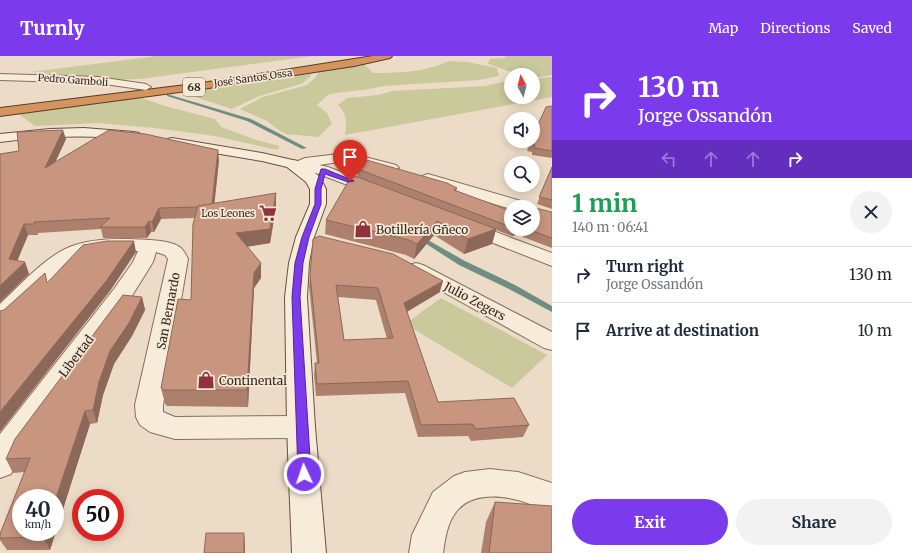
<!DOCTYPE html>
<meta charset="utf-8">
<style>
:root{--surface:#fff;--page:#f2f2f3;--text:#1f2937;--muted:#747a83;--line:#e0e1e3;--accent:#7c3aed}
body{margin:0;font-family:Merriweather,serif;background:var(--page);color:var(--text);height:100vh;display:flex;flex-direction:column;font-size:15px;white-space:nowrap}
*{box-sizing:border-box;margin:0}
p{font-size:13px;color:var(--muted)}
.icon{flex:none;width:22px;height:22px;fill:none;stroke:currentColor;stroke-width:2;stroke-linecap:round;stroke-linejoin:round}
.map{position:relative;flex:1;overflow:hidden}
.details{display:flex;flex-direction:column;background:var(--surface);width:360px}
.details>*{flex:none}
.guide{background:#7c3aed;color:#fff;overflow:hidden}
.needle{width:26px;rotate:353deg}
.tools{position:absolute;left:504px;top:12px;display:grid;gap:8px}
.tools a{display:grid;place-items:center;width:36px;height:36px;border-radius:50%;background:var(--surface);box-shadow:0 2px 10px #0003;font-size:20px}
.speed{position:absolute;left:12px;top:433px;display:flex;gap:8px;font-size:20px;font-weight:700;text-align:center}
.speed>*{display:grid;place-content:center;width:52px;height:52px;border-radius:50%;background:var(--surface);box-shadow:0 2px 10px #0003;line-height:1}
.speed small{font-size:10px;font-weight:400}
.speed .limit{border:6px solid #d22;background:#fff;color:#111}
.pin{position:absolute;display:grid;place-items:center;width:34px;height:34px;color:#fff;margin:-41px -17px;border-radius:50% 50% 50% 0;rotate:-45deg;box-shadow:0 0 4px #0007}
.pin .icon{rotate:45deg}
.me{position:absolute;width:44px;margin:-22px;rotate:357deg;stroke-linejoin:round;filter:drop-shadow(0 0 3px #0008)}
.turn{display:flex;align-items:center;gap:14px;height:84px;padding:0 20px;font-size:18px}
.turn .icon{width:52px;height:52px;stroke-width:2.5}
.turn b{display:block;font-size:28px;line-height:34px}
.lanes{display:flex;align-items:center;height:38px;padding:0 20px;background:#0003;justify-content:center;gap:20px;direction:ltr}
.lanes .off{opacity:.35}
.round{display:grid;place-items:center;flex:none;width:42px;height:42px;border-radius:21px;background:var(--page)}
.head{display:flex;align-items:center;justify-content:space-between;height:68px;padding:0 20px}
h1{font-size:24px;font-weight:700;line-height:30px;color:#1e9e55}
.cta{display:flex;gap:8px;margin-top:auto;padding:8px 20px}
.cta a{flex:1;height:46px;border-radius:24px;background:var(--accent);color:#fff;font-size:16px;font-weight:700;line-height:46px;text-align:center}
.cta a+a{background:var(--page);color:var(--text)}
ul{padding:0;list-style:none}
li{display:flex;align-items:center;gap:12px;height:56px;padding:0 20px;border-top:1px solid var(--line)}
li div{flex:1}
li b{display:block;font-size:15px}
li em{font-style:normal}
header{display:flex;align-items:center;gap:24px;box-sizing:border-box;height:56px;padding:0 20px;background:var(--accent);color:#fff}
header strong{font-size:19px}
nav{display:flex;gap:22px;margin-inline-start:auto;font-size:14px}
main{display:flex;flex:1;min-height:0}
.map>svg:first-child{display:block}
</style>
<header>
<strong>Turnly</strong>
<nav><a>Map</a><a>Directions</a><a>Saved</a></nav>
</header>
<main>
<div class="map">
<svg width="552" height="497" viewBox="0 0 552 497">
<rect width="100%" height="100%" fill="#ecdcc7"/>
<!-- green -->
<g fill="#c9c99b">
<path d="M157,0H313L140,23L110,24L31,16Z"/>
<path d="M505,0H552V19L533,22V19H520L488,8L490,3L506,2Z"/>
<path d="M449,5L467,6L497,12L499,20L479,24L383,30L370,33L329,38L317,49L327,57L332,68L318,81L286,78L280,75L267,65L240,53L263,41L307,29L315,22L319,15L364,8L373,17C399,17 426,16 449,5Z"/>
<path d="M312,16L310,21L301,28L259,40L232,53L177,35Z"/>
<path d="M552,21V41L345,79C347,67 347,58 338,49L347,42L378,39L393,35L485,30L511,24V41H533V23Z"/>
<path d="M136,40L165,50L215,63L221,71L256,84L280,90L277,94L215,80L154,72L99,67L35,70L14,55Z"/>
<path d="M441,242L547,299L512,332L405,268Z"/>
</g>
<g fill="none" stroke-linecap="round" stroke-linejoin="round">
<!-- stream -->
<g fill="#6f8e82" fill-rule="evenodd">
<path d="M167,38L251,63L307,92L302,93L247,65L167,40Z"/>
<path d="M419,179L465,205L515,229L552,250V256L509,233L459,209L417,182V180Z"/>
</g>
<!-- street casing -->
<g stroke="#866e5d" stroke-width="2">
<g id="street">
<path d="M0,18L98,21L146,28L151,31L146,34L98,27L0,24Z"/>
<path d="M339,98L357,99L396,109L399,112L396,115L391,117L357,107L339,106L319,109L328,111L382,132L384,135L382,138L376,140L319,118L287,111L285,108L287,105L292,104L298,105L305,102Z"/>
<path d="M428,118L528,147L531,151H511V153L422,126L420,123L422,120Z"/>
<path d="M466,165L552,197V210L460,174L457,170L460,166Z"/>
<path d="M130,183C143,184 171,183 181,192C184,195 186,199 188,203L163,349V356L175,361L301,360L311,363L315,371L311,379L301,382L175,383L150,376L140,369L136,361L135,349L168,203L165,199L156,196L153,206L130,243L20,396L11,418L0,422V378L114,233L133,206L138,195C111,194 90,193 67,208L8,265L0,267V248C20,229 47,199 72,190C91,183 111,183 130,183Z"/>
<path d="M416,207L423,209L552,276V294L544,292L409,217L406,213L409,209Z"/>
<path d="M490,413L518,416L552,427V459C541,454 530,447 518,444C498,439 470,437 456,456C447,467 445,484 443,497H409L412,479L433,436L454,420L465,416Z"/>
</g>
</g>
<!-- secondary casing -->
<g stroke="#685040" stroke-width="2">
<g id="secondary">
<path d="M84,72L134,76L139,77L141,80L139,83L134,84C89,78 45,80 0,86V78L50,73Z"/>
<path d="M172,82L262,97L297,105L319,120L326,133V148L314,181L309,207L307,241L315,371L326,497H292L287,371L285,241L289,207L296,181L310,148V133L306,126L287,111L262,105L167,89L165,86L167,83Z"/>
</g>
</g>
<!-- highway casing -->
<g stroke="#543d31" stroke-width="2">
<path id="highway" d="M373,0H392L390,2L354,10L202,33L0,60V52L202,27Z"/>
</g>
<!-- street -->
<use href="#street" fill="#f7ebda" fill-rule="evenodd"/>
<!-- secondary -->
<use href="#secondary" fill="#f7ebda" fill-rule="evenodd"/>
<!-- highway -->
<use href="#highway" fill="#d5935d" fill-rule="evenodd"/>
</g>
<!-- wall -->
<g fill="#ac806d" fill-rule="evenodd">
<path d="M552,50V102L532,99V96L527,95L529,88Z"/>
<path d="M66,83L55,106L219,104L214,148L276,151L270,187L247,191L261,207V222L254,232L248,351L167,350L165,348L161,332L191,244L195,162L161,163L154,176H151L147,182H103L101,173L38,177V179H28L17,205L25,206L29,218L0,246V98L19,95Z"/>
<path d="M552,111V153L537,148Z"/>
<path d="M358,113L457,132L456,135L511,155V173H533L552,156V192L523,181L525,176L512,180L496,174L492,188L464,198L434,179L414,203L406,199L325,178L326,164L421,145L357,121Z"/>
<path d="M310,219L440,236L407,256L438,346L529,369L523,381L471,385L468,380L418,381L405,337L316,340L314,319L315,307H317L309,230ZM338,241L376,244L387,283L344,284Z"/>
<path d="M142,241L145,254L132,280L114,308L103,339L97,367L90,368L50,494H7L0,484V478L25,416L13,417L6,403Z"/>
<path d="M495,446L552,497H481L486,466Z"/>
</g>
<!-- shaded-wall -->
<g fill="#8c6859">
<path d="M63,74L66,83L48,122L45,112Z"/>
<path d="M218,94L219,104L213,162L212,151Z"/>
<path d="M276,137V151L270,187L237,192L236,177Z"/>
<path d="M159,152L161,163L154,176L152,166Z"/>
<path d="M149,165L151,176L147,182L145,171Z"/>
<path d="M437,165L434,179L414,203L417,188Z"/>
<path d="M24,168L28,179L13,215L9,203Z"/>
<path d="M496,173L492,188L464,198L468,183Z"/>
<path d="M515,173H526L525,176L512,180Z"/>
<path d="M134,185L136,196L110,235L0,376V356Z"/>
<path d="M25,206L29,218L0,246V230Z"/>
<path d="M261,207V222L254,232L248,351L247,334L254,217Z"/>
<path d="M443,225L440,236L401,259L404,247Z"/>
<path d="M142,241L145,254L132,280L114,308L103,339L97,367L93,354L99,326L110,295Z"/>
<path d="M85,355L90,368L50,494L43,481L45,476H55V445Z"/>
<path d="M244,477L245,491V497H244Z"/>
</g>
<!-- building -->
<g fill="#c8957f" stroke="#8c6859" fill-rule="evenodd">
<path d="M552,50V95L534,92L535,89L529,88L531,85H533V80L546,51Z"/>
<path d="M63,74L45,112L109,74L145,78L218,94L212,148L198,150L197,151L159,152L152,166L149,165L145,171H100L110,162L34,166L35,168H24L9,203L25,206L0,230V98L19,95L17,76Z"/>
<path d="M363,103L447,127L457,132L454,134L511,155V171L358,113Z"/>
<path d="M552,111V144L539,141Z"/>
<path d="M352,119L496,173L468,183L437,165L417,188L409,184L326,164Z"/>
<path d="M276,137L270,173L236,177L261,207L254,217L247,334H164L161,332L178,243L191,244L193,168L198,150Z"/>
<path d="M535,152L552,156V182L527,173H533V156Z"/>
<path d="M319,180L393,198L443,225L404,247L438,346L514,342L529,369L475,373L473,368L421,369L408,325L317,328L315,307H319L310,219L313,183ZM336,229L378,232L393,282L344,284Z"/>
<path d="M107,185H134L107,224L0,356V255L4,254L45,217L47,227L83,189Z"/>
<path d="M123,239L142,241L129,267L110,295L99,326L93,354L85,355L55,445V442H21V476H45L43,481L0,482V478L30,402L6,403L15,383Z"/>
<path d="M495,446L552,450V497H489Z"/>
<path d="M206,477H244V497H204Z"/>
</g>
<!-- route -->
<path fill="#7c3aed" stroke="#51269a" d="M321,113H325L354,125L348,126L325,118L321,133V148L309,181L303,207L300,241L311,418L309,422L304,424L300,422L298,418L292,241L295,207L302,181L315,148V133Z"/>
<!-- icons -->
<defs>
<g id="supermarket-bare" transform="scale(1.38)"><path d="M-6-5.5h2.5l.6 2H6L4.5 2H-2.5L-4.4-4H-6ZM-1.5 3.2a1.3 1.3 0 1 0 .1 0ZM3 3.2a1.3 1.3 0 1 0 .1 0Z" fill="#92313d" stroke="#f4e8d6" stroke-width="2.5" paint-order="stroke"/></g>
<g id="shop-bare" transform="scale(1.38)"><path d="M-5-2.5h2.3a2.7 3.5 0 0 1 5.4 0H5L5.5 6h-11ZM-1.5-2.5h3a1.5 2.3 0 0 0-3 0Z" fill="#92313d" stroke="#f4e8d6" stroke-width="2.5" paint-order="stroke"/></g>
</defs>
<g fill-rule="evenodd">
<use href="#supermarket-bare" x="268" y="157"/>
<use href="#shop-bare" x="363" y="173"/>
<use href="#shop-bare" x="206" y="324"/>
</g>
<g text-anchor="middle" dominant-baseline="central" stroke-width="3.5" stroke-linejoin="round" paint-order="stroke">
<!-- far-street labels -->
<g font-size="10" fill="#372920" stroke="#f4e8d6">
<text transform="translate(253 22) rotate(-8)">José Santos Ossa</text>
<text transform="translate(73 24) rotate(4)">Pedro Gamboli</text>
</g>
<!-- far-poi labels -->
<g font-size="10" fill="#372920" stroke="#f4e8d6" text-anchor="end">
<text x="255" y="157">Los Leones</text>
</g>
<!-- shield labels -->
<rect fill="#f4e8d6" stroke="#706257" stroke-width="1" x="183" y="22" width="22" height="18" rx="3"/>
<g font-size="11" font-weight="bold" fill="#372920">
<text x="194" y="31">68</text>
</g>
<!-- poi labels -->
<g font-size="12" fill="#372920" stroke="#f4e8d6" text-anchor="start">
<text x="376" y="173">Botillería Gñeco</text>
<text x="219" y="324">Continental</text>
</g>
<!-- street labels -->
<g font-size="12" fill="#372920" stroke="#f4e8d6">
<text transform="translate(475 245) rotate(28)">Julio Zegers</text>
<text transform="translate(168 255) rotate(-79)">San Bernardo</text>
<text transform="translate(76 300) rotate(-53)">Libertad</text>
</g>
</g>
</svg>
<div class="tools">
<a><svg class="needle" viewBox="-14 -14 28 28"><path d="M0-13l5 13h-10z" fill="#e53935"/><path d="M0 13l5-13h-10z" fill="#747a83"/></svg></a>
<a><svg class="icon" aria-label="sound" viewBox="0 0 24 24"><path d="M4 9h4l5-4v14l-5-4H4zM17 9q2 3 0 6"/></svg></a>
<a><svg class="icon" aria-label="search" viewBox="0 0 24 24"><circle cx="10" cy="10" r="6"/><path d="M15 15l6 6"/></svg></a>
<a><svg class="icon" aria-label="layers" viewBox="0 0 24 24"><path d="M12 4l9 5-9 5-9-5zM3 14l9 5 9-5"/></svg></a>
</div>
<div class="speed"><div>40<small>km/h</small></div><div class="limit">50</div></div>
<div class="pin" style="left:350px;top:125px;background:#d93025"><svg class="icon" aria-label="arrive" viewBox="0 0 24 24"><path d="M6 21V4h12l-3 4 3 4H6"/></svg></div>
<svg class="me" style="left:304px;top:418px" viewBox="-20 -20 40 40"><circle r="17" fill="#7c3aed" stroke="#fff" stroke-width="3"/><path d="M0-11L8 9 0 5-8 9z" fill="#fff"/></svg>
</div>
<section class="details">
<div class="guide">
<div class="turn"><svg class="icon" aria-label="right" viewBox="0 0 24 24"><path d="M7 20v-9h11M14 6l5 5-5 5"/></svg><div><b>130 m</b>Jorge Ossandón</div></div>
<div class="lanes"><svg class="icon off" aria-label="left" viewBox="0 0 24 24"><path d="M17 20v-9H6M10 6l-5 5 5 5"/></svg><svg class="icon off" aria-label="ahead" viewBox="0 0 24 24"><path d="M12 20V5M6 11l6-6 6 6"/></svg><svg class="icon off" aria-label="ahead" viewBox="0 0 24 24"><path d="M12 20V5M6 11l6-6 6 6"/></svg><svg class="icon" aria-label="right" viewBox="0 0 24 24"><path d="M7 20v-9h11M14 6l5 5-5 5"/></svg></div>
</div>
<div class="head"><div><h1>1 min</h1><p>140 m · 06:41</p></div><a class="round"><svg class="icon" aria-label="close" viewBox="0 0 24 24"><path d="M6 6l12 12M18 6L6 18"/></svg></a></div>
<ul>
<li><svg class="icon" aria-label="right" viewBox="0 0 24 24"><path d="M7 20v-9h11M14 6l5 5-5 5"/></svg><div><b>Turn right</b><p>Jorge Ossandón</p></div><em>130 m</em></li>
<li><svg class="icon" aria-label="arrive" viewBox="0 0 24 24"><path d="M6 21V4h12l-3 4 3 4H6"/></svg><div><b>Arrive at destination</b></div><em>10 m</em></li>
</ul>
<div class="cta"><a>Exit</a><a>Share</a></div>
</section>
</main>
